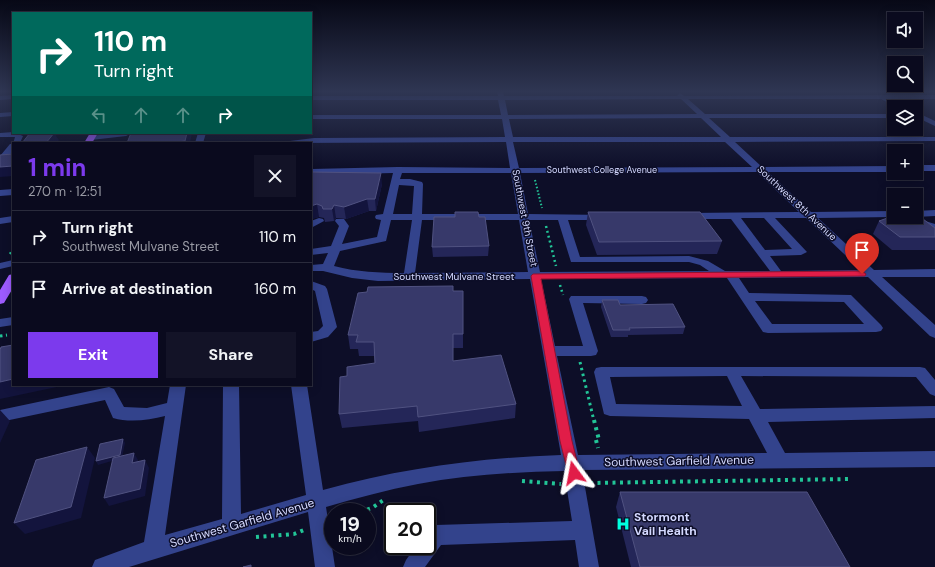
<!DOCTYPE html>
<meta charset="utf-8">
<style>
:root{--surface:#0a0a1e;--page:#131327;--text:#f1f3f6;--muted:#999aa4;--line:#2a2b3c;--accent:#7c3aed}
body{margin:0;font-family:"DM Sans",sans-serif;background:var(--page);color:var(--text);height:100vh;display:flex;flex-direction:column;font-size:15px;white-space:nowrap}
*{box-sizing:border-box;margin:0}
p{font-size:13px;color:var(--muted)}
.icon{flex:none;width:22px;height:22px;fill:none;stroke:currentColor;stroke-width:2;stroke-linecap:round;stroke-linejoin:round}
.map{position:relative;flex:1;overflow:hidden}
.details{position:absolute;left:12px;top:142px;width:300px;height:244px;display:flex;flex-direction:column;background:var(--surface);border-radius:0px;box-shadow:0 2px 10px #0003,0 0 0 1px var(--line)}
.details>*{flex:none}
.top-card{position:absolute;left:12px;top:12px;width:300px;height:122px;border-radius:0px;box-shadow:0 2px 10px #0003,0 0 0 1px var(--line);background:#00695c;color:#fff;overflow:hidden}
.controls{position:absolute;left:887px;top:12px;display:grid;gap:8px}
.controls a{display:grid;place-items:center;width:36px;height:36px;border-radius:0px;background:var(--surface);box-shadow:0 2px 10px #0003,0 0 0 1px var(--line);font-size:20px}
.speed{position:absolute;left:324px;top:503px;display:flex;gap:8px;font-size:20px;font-weight:700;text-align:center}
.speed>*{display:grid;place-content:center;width:52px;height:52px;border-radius:50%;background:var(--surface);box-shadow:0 2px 10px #0003,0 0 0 1px var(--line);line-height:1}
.speed small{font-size:10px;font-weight:400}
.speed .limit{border:2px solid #111;border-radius:6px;background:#fff;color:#111}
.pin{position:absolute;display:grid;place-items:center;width:34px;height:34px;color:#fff;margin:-41px -17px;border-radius:50% 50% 50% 0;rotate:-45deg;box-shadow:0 0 4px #0007}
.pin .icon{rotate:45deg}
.me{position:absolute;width:44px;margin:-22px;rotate:347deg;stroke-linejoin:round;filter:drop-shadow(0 0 3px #0008)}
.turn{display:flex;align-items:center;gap:14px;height:84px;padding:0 16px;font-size:18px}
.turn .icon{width:52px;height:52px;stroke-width:2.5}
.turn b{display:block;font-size:28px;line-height:34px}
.lanes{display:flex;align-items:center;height:38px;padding:0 16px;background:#0003;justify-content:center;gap:20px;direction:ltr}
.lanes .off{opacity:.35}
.round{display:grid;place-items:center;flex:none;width:42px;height:42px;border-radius:0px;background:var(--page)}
.head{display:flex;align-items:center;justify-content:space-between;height:68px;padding:0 16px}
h1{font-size:24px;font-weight:700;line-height:30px;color:var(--accent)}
.action{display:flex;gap:8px;margin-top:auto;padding:8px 16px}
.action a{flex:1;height:46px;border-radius:0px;background:var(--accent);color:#fff;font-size:16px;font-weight:700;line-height:46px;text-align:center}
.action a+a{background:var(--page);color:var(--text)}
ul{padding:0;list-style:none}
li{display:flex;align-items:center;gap:12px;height:52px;padding:0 16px;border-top:1px solid var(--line)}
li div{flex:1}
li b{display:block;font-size:15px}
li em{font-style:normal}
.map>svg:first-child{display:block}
</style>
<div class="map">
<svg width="935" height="567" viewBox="0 0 935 567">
<rect width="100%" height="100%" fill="#0d0e28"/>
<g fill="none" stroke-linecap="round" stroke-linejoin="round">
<!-- path-far3 -->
<path stroke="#22c597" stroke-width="2" stroke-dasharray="1.5 2" stroke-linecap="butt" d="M535,180L542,208"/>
<!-- path-far2 -->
<g stroke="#22c597" stroke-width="2.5" stroke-dasharray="2 3" stroke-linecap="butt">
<path d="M546,226L556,266"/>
<path d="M10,254L13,249"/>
<path d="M560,285L563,295"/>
</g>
<!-- path-far1 -->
<g stroke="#22c597" stroke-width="3" stroke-dasharray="2.5 3.5" stroke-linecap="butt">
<path d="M0,336L7,335"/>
<path d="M580,362L594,421"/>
</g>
<!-- path -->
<g stroke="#22c597" stroke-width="4" stroke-dasharray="3 4.5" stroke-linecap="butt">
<path d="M594,420L599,440"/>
<path d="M596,440L598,448"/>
<path d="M522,481L561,484"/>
<path d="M590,483L849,479"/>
<path d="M360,512L372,508L385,499"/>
<path d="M256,537L294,534L304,530"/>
</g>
<!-- minor -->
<g fill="#33438c" fill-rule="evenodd">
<path d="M497,91H503L504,96H677L680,93L684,96L935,95V99H890L904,107H896L881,99H688L705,114H894V118H709L730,137H935V141L735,142L762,167L894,166V172H768L811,212L894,211V217L818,218L874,270L935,269V277H882L935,325V338L930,336L868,277L739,278L749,293L851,295L881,325L883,328L881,331L876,332L768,333L763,332L727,278L541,279L555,346H583L569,299L571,296H642L646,297L648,300L646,303L642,304L583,303L598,351L596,355L591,356H557L578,455L767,453L749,419L610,416L604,414L594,372L596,368L601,367H920L925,368L935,380V396L930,394L916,377L741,376L760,409L935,406V418L768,422L785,453L935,451V467L582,470L599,567H579L575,540L441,545L425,567H403L406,560L416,546H427C427,534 424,530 436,525L572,521L564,471C515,472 466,475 418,484C387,490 356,498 326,507L335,567H315L308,512L129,567H92L95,560L144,542L165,416C149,420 130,423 113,418L105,400L0,422V410L109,387L114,389L124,407L147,408L167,403L170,385H186L165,535L222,519L223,385H239L241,514L306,495L291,385H307L323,490C403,468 478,458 561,455L530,279L378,281L352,278L323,271H311V265L323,264L328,253L311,255V249L331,246L339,226L335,221L336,219H344L349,226L342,244L377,237L381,220L376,219L375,217L376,215L383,214L393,173L311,175V169L398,167L510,168L506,142L286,143L290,141L314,138L505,137L502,119H311V115H501L498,100H311V96H498ZM681,99L697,114L508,115L505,100ZM701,118L721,137H513L509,119ZM513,142H725L752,167L519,168ZM757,172L799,212L687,213L682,216L687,219H731L770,271H725L708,261L689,256L580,257L568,220H603L607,219L608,217L607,215L528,214L520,173ZM402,173H511L518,214H422L423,184L422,182L410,179H400ZM399,185L414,186L412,214H393ZM741,218H764L792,249L765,250ZM775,218H806L861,270L781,271L770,256L801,255L807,252ZM391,220H412L404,273C379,273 357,272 334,266L340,251L386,241ZM422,220H519L528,272L415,273ZM529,220H558L571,262H689L700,265L709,271L540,272ZM755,301L844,302L864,324H772ZM727,376L742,406L616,404L610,377Z"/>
<path d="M13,95V99L0,100V96Z"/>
<path d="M13,112V116L0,117V113Z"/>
<path d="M916,112L935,121V126L916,117Z"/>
<path d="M13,132L23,136L20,143H13V151L3,163H0V156L10,144H13L15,137H0V133Z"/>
<path d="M115,133L130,134L126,136L91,140L87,138L91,136Z"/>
<path d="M198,133H206L203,143H195Z"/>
<rect x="916" y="165" width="19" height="6"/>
<path d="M13,189V195L0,196V190Z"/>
<path d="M935,210V216L916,217V211Z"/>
<path d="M13,216V222L0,224V218Z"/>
<path d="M319,218L323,219L324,221L311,228V221Z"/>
<path d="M915,218L935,224V230L911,223L910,221L911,219Z"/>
<path d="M13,260V266L0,269V263Z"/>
<path d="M311,281L325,286L327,289L337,327L328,337L311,342V332L318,331L323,326L315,291L311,289Z"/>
<path d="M13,317V325L0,327V319Z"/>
</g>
<!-- major -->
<g fill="#9d5bff" fill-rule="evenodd">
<path d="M90,133H98L92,143H84Z"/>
<path d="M13,274V288L4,303L0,304V290L9,275Z"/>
</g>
</g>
<!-- wall -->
<g fill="#242658">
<path d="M311,172L382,184L376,211H369L346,219L336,218L334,221L325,222L324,218L319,217L311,219Z"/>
<path d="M588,212L722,241L717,254L597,255L586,225Z"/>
<path d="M479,217L489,246L488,256L433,257L432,247Z"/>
<path d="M901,219L935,228V250H892L873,234L879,221Z"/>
<path d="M453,291H463V348H453V361L516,404L515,418L419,432L418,421L342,428L339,414L347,376L375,363L374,356H359L358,349H350L348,335Z"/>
<path d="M602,300L685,327L683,334L628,335V337H611L601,307Z"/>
<path d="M620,492L850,567H631L616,507Z"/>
</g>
<!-- shaded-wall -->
<g fill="#13143d">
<path d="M49,133H58L56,136L59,140L57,143H46Z"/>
<path d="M187,133H192L190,143H170Z"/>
<path d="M13,166V176L0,177V167Z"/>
<path d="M381,173L382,184L376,211L375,199Z"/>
<path d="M367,199L369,211L346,219L344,207Z"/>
<path d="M317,204L319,217L312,219L311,206Z"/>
<path d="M334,205L336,218L334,221L332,209Z"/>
<path d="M13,379V385H66L0,399V382Z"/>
<path d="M0,410L10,421L0,443Z"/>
<path d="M123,439L125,443L122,458L98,465L96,461Z"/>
<path d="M87,447L95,458L81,518L25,534L14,523Z"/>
<path d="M134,453L138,460L137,471L132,463Z"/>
<path d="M145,460L149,468L145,496L109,506L104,498Z"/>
</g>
<!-- building -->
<g fill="#37396a" stroke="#505281">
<path d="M30,133H54L46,143H22Z"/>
<path d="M131,133H187L185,141L170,143H127Z"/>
<path d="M13,154V166L0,167V155Z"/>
<path d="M311,172L381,173L375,199H367L344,207L334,205L332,209H323L322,206L317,204L311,206Z"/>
<path d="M455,212H478L479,217H485L489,246L432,247L434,217H455Z"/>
<path d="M588,212H700L722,241L599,242Z"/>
<path d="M893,216L901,219H923L935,228V237H900L879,221Z"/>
<path d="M453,286V291H463V334H453V361L501,355L516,404L418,417L417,406L339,414L340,377L347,376V367L375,363L374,342H356L358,335H348L358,293L367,292L368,287Z"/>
<path d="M602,300H618L620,305L673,304L685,327L629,328L630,330H613Z"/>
<path d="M13,345V379L0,382V350L1,347Z"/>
<path d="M123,439L120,455L96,461L100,444Z"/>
<path d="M87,447L71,507L14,523L36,460Z"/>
<path d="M134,453L132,463L145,460L140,489L104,498L113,458Z"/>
<path d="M620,492H807L850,567H640Z"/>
<path d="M251,565V567H243Z"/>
</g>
<!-- sky -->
<linearGradient id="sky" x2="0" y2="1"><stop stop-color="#070816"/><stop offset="0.54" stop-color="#2f3653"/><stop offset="1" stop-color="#2f3653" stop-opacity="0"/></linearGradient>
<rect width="935" height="170" fill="url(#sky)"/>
<!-- route -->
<path fill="#e11d48" stroke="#92132f" d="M862,271L866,274L865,276L541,279L572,441L580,473L578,477L574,479L569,477L560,441L531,276L533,274Z"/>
<!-- icons -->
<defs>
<g id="hospital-bare" transform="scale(1.08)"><path d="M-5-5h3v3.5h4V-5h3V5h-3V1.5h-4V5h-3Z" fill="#00ffe0" stroke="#0d0e28" stroke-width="2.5" paint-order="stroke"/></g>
</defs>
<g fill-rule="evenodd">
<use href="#hospital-bare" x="623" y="524"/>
</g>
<g text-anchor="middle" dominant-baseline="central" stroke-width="3" stroke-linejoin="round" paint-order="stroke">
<!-- far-street labels -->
<g font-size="9" fill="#d4d9ff" stroke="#0d0e28">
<text x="602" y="170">Southwest College Avenue</text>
</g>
<!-- street labels -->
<g font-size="10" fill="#d4d9ff" stroke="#0d0e28">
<text transform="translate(797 203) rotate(43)">Southwest 8th Avenue</text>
<text transform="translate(525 218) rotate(79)">Southwest 9th Street</text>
<text x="454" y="276">Southwest Mulvane Street</text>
</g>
<!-- near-street labels -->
<g font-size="12" fill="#d4d9ff" stroke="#0d0e28">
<text transform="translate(679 461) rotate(-1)">Southwest Garfield Avenue</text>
<text transform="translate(242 523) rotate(-16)">Southwest Garfield Avenue</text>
</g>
<!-- near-poi labels -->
<g font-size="12" font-weight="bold" fill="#d4d9ff" stroke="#0d0e28" text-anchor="start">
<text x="634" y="517">Stormont<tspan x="634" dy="14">Vail Health</tspan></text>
</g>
</g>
</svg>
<div class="controls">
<a><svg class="icon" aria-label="sound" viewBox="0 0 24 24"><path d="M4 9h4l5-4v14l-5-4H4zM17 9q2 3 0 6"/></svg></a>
<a><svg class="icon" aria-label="search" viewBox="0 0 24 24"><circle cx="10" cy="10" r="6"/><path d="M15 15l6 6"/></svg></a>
<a><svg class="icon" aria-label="layers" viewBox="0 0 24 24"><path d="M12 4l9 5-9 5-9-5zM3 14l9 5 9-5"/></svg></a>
<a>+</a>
<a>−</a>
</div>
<div class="speed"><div>19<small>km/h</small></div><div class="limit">20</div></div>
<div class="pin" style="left:862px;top:274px;background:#d93025"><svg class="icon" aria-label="arrive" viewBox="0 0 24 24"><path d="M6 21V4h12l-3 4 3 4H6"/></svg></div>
<svg class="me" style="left:574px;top:473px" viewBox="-20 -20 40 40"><path d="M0-17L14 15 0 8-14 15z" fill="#e11d48" stroke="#fff" stroke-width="4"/></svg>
<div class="top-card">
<div class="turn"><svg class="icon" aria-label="right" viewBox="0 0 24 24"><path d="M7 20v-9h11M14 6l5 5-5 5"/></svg><div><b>110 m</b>Turn right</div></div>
<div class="lanes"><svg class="icon off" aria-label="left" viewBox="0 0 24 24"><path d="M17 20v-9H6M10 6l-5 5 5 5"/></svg><svg class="icon off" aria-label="ahead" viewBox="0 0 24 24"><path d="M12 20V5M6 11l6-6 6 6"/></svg><svg class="icon off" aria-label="ahead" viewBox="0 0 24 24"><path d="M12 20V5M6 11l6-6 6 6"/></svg><svg class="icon" aria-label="right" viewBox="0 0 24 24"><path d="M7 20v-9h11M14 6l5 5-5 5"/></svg></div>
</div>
<section class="details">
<div class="head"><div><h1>1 min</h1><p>270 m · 12:51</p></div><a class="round"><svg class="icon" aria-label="close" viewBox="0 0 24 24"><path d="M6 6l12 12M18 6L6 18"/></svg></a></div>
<ul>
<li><svg class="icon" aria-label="right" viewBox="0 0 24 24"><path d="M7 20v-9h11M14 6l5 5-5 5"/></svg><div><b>Turn right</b><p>Southwest Mulvane Street</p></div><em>110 m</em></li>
<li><svg class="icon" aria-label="arrive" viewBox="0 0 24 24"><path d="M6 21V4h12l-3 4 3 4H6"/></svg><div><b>Arrive at destination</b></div><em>160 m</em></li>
</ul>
<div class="action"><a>Exit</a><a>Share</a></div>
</section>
</div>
